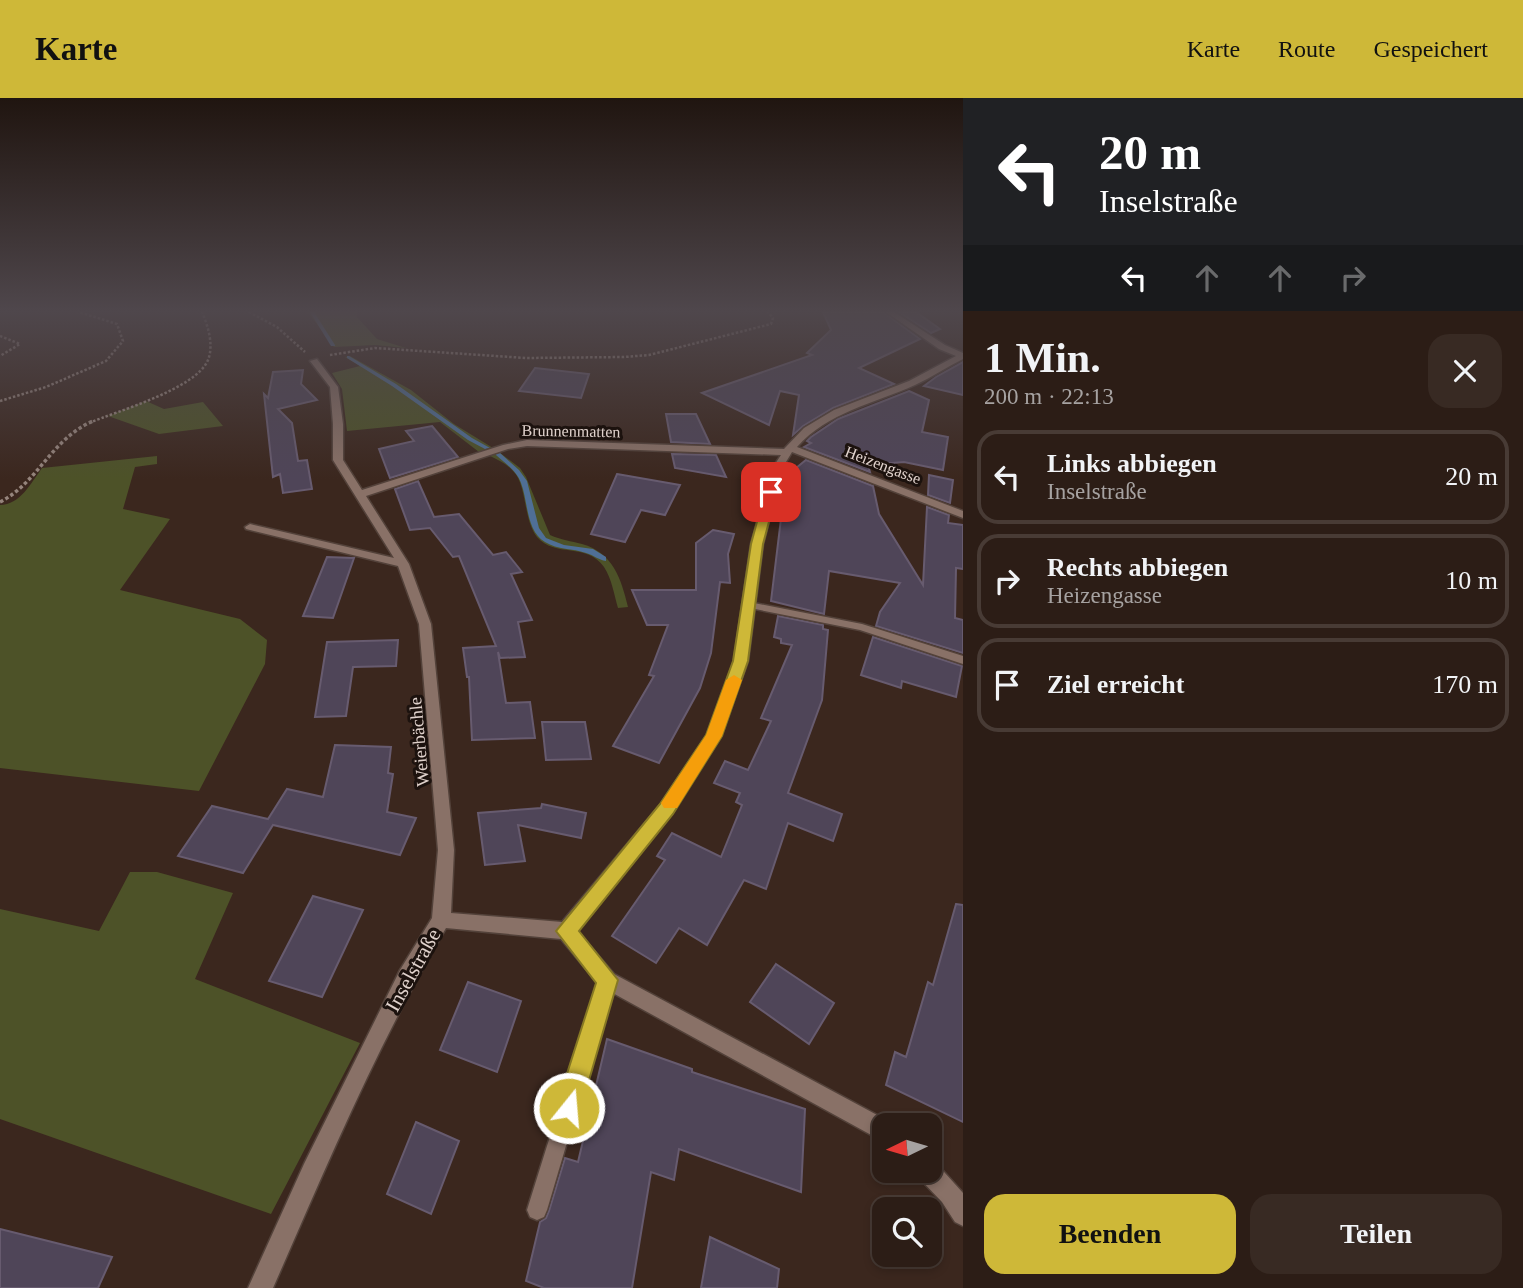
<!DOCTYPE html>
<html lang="de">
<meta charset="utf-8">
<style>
:root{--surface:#2c1d16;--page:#382a23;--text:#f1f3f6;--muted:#a6a2a1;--line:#483b35;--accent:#ceb838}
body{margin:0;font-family:Georgia,serif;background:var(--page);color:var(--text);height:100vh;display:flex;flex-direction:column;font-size:26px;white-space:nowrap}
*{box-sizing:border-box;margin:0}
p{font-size:23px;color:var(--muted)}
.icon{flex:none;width:38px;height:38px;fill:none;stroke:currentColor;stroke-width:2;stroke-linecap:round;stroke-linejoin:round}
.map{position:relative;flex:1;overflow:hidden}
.side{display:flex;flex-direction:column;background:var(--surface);width:560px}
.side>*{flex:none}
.hud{background:#202124;color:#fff;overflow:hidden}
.needle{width:46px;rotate:265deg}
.fabs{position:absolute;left:872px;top:1015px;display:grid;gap:14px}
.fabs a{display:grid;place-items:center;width:70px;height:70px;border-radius:14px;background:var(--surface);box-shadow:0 4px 10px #0003,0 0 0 2px var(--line);font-size:35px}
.pin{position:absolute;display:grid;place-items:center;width:60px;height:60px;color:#fff;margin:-30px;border-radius:14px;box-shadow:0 4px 10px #0006}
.me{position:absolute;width:77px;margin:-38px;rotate:17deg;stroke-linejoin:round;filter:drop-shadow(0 0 5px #0008)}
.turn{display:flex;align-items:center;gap:24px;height:147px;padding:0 21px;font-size:32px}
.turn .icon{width:91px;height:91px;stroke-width:2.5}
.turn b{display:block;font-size:49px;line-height:60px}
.lanes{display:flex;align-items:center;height:66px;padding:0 21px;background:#0003;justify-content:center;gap:35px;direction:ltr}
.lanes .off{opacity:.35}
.round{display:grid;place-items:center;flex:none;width:74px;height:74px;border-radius:21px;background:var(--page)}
.overview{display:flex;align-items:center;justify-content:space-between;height:119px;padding:0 21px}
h1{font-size:42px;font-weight:700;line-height:52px}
.cta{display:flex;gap:14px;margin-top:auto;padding:14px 21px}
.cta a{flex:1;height:80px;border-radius:21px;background:var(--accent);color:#111;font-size:28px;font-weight:700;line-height:80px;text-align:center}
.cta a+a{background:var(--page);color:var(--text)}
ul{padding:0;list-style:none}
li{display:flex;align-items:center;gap:21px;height:94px;margin:0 14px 10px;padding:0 7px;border:4px solid var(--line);border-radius:21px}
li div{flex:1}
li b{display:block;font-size:26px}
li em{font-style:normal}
header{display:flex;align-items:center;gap:42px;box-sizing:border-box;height:98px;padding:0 35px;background:var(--accent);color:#111}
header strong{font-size:33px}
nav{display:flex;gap:38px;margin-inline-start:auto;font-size:24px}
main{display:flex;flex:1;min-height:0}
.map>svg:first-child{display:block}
</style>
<header>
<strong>Karte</strong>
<nav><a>Karte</a><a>Route</a><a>Gespeichert</a></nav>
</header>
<main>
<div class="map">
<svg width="963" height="1190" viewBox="0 0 963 1190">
<rect width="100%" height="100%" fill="#3b271e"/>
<!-- green -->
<g fill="#4d5228">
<path d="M308,214H357V219L377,241L406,250L375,247L334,249Z"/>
<path d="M350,258L411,292L454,326L493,350L479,354L440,324L347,333L342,291L332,275L360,268L345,259Z"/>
<path d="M146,303L164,311L203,304L223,328L159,336L108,318Z"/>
<path d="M499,354L520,370L526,379L550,437C561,442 571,443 582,446C613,455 621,480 628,509L618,510C614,497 612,481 604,469C587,444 555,460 537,439C523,421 527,386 513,373C507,366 498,362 490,358Z"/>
<path d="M157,358V366L135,369L123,411L170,421L120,492L240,521L267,542L265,566L199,693L0,670V407C20,407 31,385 42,370Z"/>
<path d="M130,774H157L233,795L195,881L360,945L271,1116L0,1021V811L99,833Z"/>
</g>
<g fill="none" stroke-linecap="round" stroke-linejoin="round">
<!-- stream -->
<g fill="#4f6f96" fill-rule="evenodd">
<path d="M310,214H314L335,247V248H331Z"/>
<path d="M349,258L396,286L472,340L490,350L485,351L468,342L392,288L347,260V258Z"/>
<path d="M496,355H500L519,372L527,383L539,430L546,440L564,447L593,451L606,459V463C598,462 594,457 586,455C572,450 558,452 545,444C526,433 528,403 521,385C517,373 505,365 496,357Z"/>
</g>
</g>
<!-- building -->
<g fill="#4f4558" stroke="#675b6f" stroke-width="2">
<path d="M823,214H883L920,241L859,270L894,286L833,310L803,328L793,337L799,297L780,293L769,327L702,295L812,257L807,255L831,232Z"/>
<path d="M899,214H916L940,231L931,235Z"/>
<path d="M963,264V297L924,288L936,279Z"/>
<path d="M535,270L589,276L581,300L519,293Z"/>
<path d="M303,272L301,286L317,302L278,311L292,325L298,363L307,362L312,391L283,395L280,376L273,379L264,296L268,300L273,274Z"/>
<path d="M909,293L929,302L922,334L948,339L943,372L904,364L868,367L870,374L804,349L811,345L807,343L811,339L838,321Z"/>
<path d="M666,316H696L710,346L671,344Z"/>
<path d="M432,328L458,359L390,380L379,351L414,343L406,333Z"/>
<path d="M672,356L716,357L726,379L675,370Z"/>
<path d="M806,362L873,388L879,416L923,487L927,409L949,417L948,425L963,427V471L956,470L955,520L963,522V555L876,528L880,514L900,485L829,473L824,516L771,503L784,396L791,374Z"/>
<path d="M617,376L680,387L665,417L641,412L625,444L591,436Z"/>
<path d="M929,377L953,382L950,405L928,397Z"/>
<path d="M418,383L434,419L459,416L493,457L506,454L522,474L511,476L532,522L518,524L525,559L500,560L498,554L506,605L530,604L535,640L472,642L469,579H467L463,550L496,548L459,458L453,459L430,430L410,432L395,391Z"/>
<path d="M713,432L734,436L728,456L730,485L720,484L711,555L700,590L659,665L613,648L654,578L649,577L668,527H647L632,492H696V445Z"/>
<path d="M327,459L354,460L333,520L303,518Z"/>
<path d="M778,518L823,527V531L828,532L822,602L788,695L842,716L833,743L788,725L766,791L744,782L707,847L679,830L656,865L612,838L665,762L657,758L672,735L721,759L742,707L736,704L740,695L714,685L725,663L748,672L771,623L761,620L792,547L781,545V541L774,539Z"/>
<path d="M873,539L962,568L956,599L902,583L901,590L861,577Z"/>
<path d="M398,542L396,568L353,569L346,618L315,619L327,544Z"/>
<path d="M542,624H585L591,661L546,662Z"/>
<path d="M335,647L391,649L388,675L393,676L387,714L416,720L400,757L273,727L243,775L178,758L212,708L268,721L287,691L323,699Z"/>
<path d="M542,706L586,715L581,740L518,727L525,763L485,767L478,715L541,710Z"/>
<path d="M313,798L363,812L322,899L269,883Z"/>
<path d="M956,806L963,807V1024L886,987L895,954L906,959L928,884L933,887Z"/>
<path d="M776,866L834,905L809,946L750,904Z"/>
<path d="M468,884L521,903L497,974L440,952Z"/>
<path d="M607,941L692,971V974L805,1011L801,1094L679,1051L674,1082L651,1074L632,1190H544L526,1183L540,1124L546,1120L549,1113L565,1060L578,1064Z"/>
<path d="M416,1024L459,1043L431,1116L387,1096Z"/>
<path d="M0,1131L112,1159L98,1190H0Z"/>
<path d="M710,1139L779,1171L777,1190H701Z"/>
</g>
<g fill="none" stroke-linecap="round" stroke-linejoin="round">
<!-- service casing -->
<g stroke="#53423a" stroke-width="3">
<g id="service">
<path d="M749,504L862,526L963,558V566L860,532L745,509L744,507Z"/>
<path d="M607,874L613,876L615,882L547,1112L544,1119L537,1122L530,1119L527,1112L599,882L601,876Z"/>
</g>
</g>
<!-- minor casing -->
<g stroke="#53423a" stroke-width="3">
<g id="minor">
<path d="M886,214H894L945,247L963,255V261C947,269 932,279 915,287C873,306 828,314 797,349L963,413V420L792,354L783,369L763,446L748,563L721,638L672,715L577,833L614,876L892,1025L893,1027H884V1044L600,888L561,841L446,830C378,945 326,1069 273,1190H248L304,1066L400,872L432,820L438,752L419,526L398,468L246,431L245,429L250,426L394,460L333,362V326L330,289L310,263L317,261L338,289L343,326V362L362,392L503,347L527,342L784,351L804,330L834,312L909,283L956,258L939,251ZM527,348L781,357L773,369L751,446L734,563L707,637L660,707L562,824L451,815L454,752L431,526L409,466L366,398L508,351Z"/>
<path d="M929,1062L936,1065L963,1095V1128L955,1124L942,1104L920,1081L917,1073H929Z"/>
</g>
</g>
<!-- path-far1 -->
<g stroke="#95847c" stroke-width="2.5" stroke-dasharray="2.5 2" stroke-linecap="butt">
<path d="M249,214L277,229L305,254"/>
<path d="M0,238L20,246L0,258"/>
<path d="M330,257L375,250L526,260L624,259L649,257L771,226L773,220L768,214"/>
<path d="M0,303L46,289L106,263L123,243L117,226L79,214"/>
<path d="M89,325C117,313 196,291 208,262C214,247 208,228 202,214"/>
</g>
<!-- path -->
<path stroke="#95847c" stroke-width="3.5" stroke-dasharray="3.5 2.5" stroke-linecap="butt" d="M0,404C39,384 50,342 93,323"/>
<!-- service -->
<use href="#service" fill="#897167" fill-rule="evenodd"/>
<!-- minor -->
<use href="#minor" fill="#897167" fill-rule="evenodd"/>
</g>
<!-- sky -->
<linearGradient id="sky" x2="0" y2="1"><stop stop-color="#201510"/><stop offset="0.56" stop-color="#4f474c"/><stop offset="1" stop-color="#4f474c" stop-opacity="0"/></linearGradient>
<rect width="963" height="381" fill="url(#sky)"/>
<!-- route -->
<path fill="#ceb838" stroke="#867824" stroke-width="2" d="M771,391L777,394L763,446L748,563L722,638L673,716L579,833L618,882L581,1010L577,1019L569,1022L560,1019L556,1010L596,885L556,833L660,706L706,637L733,563L751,446L765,394Z"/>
<!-- slow -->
<path fill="#f59e0b" d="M734,577L742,582L722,638L677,710H664L661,705L706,637L726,582Z"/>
<g text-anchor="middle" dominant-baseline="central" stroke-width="6" stroke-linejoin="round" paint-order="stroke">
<!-- far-street labels -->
<g font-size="16" fill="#e0d2cc" stroke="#1c120e">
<text transform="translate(571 333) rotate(1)">Brunnenmatten</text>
<text transform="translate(883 367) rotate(21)">Heizengasse</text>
</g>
<!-- street labels -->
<g font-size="18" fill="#e0d2cc" stroke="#1c120e">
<text transform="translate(419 644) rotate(-95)">Weierbächle</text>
</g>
<!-- near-street labels -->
<g font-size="21" fill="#e0d2cc" stroke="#1c120e">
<text transform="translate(413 872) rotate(-61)">Inselstraße</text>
</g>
</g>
</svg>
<div class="fabs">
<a><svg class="needle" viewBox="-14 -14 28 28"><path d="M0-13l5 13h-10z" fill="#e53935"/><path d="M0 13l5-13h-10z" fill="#a6a2a1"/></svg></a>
<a><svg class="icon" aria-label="search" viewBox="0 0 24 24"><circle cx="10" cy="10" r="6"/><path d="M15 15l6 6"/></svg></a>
</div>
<div class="pin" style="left:771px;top:394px;background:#d93025"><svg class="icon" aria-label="arrive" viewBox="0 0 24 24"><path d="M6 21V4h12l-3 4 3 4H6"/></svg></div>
<svg class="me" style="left:569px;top:1010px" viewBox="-20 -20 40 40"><circle r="17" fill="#ceb838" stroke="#fff" stroke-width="3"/><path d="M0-11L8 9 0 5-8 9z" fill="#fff"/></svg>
</div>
<section class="side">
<div class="hud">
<div class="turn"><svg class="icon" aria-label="left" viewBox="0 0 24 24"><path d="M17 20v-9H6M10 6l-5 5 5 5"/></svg><div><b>20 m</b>Inselstraße</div></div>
<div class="lanes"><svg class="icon" aria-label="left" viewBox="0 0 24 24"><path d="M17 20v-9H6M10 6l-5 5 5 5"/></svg><svg class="icon off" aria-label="ahead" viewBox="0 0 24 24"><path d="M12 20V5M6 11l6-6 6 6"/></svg><svg class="icon off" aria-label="ahead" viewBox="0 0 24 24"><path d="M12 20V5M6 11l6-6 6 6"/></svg><svg class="icon off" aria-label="right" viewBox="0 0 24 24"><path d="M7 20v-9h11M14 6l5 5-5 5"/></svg></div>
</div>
<div class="overview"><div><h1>1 Min.</h1><p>200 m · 22:13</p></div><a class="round"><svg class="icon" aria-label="close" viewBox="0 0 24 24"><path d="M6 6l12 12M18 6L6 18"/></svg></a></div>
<ul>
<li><svg class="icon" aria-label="left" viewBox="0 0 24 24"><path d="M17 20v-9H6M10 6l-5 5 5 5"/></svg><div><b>Links abbiegen</b><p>Inselstraße</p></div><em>20 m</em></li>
<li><svg class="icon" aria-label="right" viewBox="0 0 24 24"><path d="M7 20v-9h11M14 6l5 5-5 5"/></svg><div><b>Rechts abbiegen</b><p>Heizengasse</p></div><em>10 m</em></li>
<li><svg class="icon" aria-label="arrive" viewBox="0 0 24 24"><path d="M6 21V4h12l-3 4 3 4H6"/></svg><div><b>Ziel erreicht</b></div><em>170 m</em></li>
</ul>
<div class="cta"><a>Beenden</a><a>Teilen</a></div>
</section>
</main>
